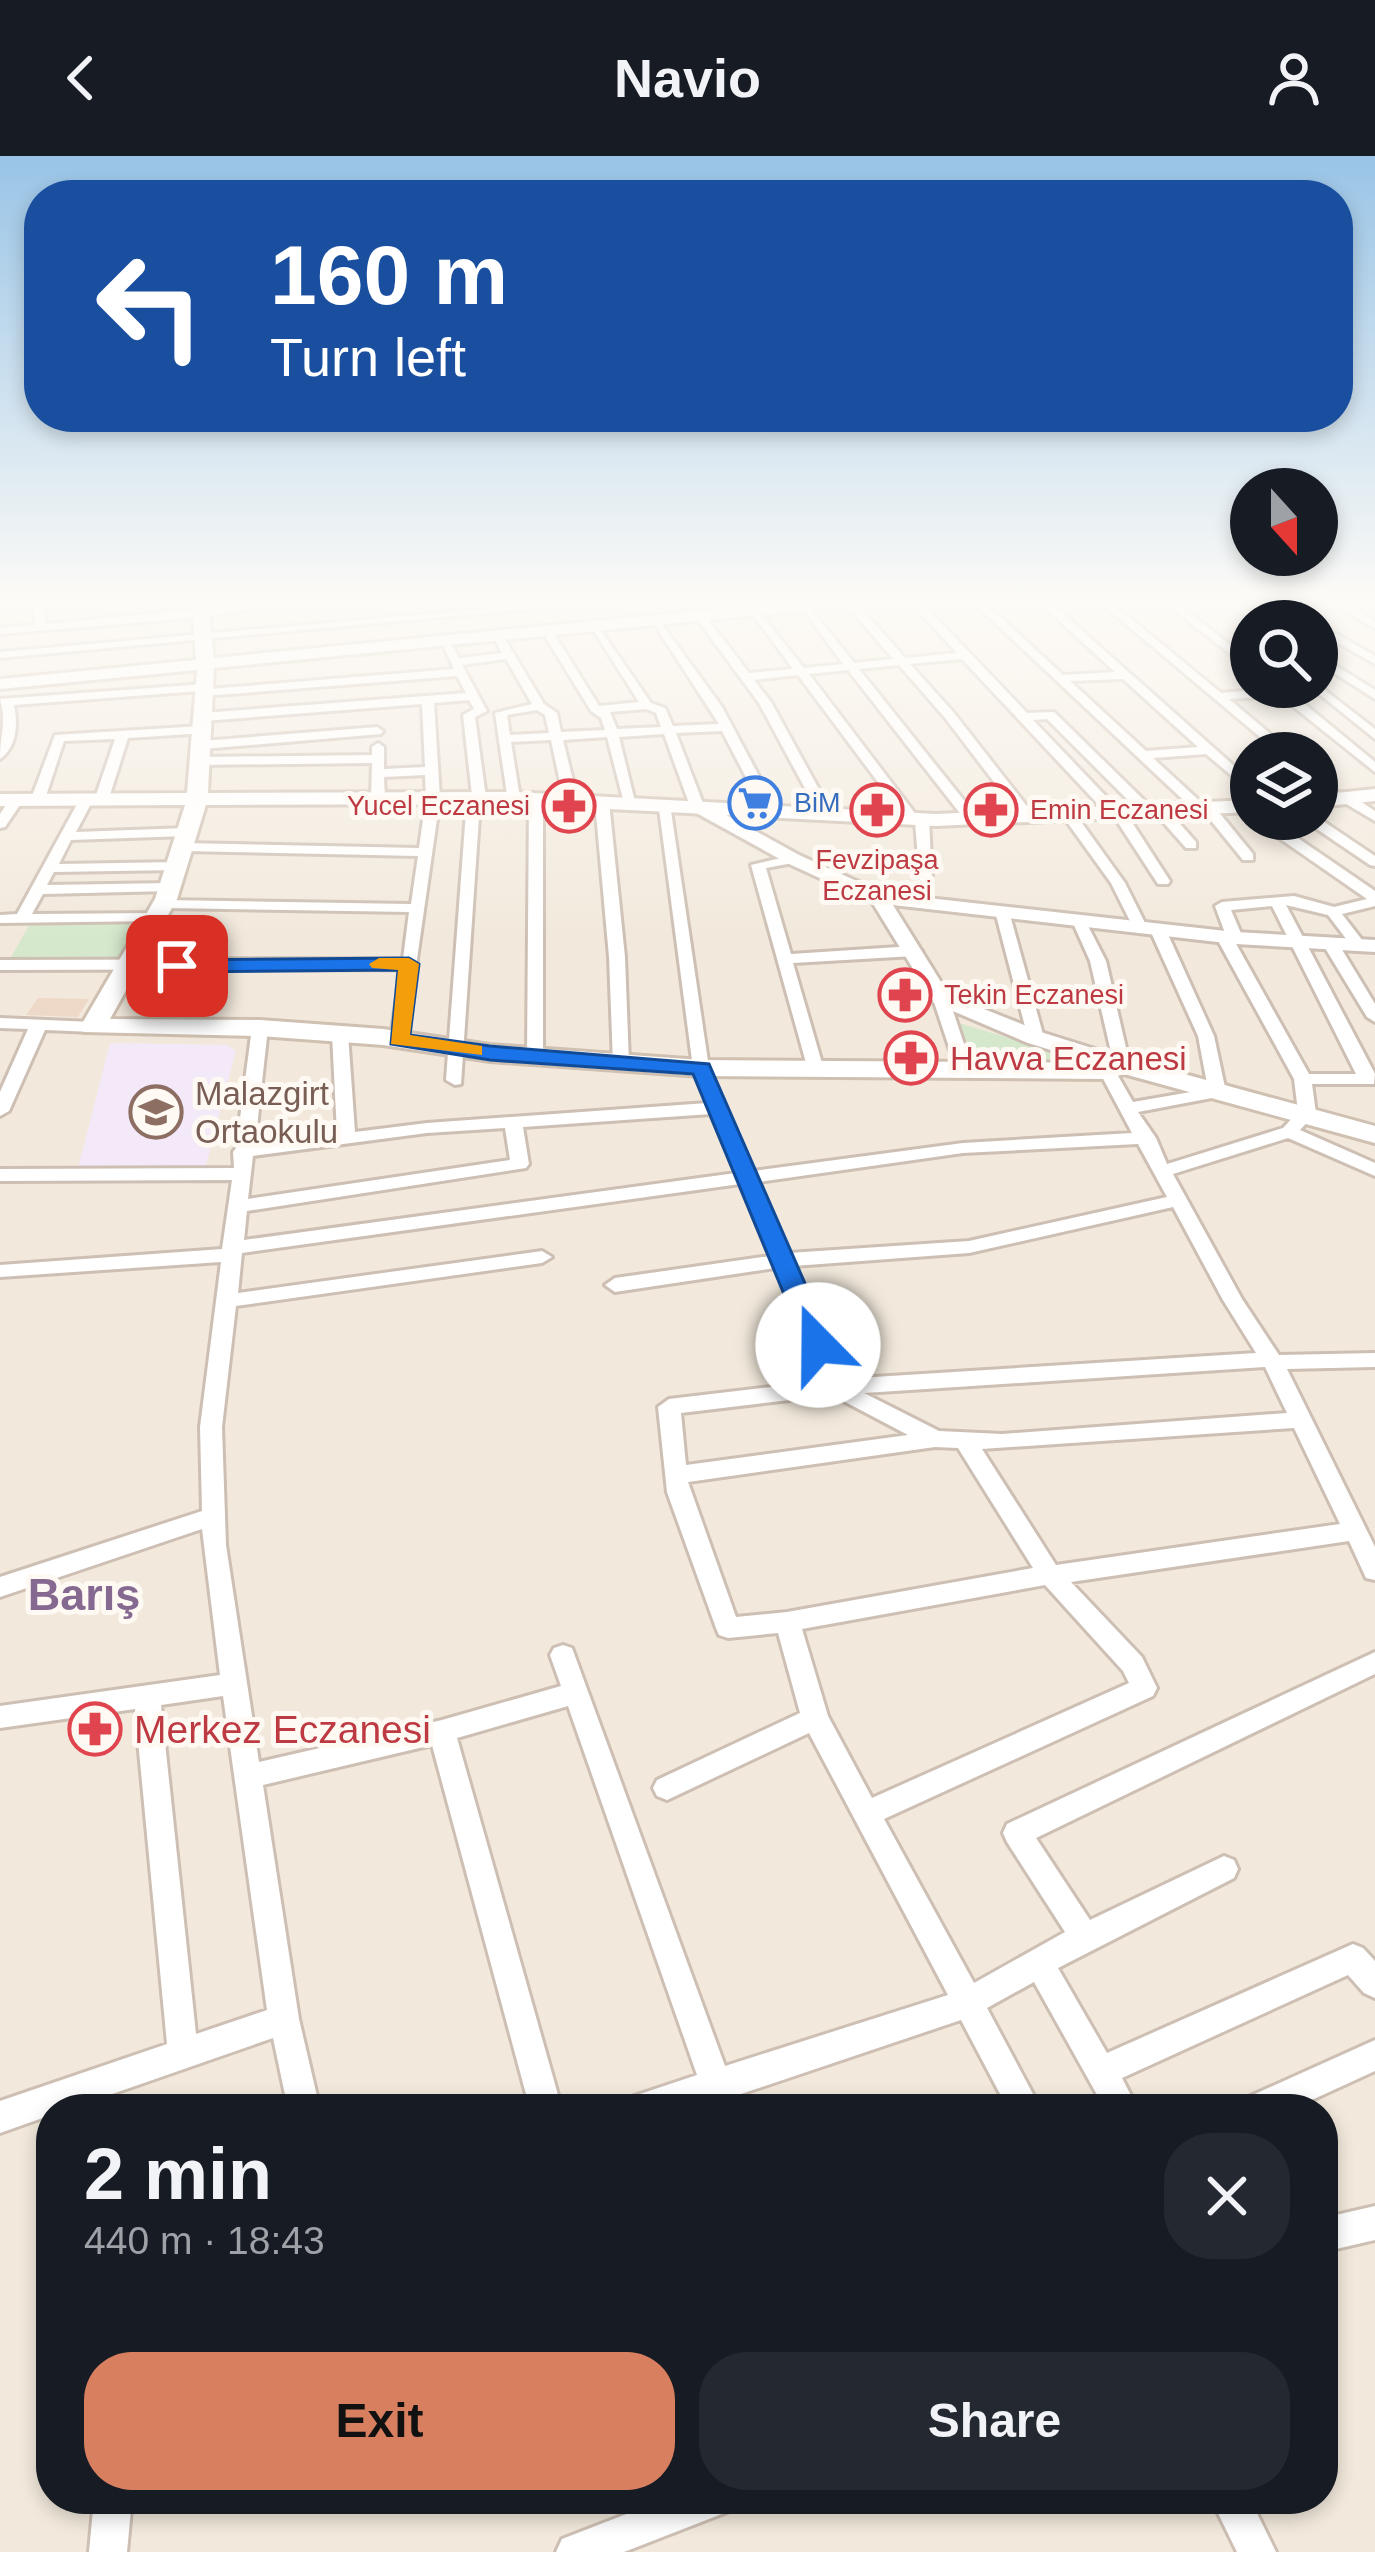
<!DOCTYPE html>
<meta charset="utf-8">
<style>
:root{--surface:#171b24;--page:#242831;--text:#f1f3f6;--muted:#9ea1a6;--accent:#d87f5f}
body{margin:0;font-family:Arial,sans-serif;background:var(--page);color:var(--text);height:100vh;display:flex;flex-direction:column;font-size:45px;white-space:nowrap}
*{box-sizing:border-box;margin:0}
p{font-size:39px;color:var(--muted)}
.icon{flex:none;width:66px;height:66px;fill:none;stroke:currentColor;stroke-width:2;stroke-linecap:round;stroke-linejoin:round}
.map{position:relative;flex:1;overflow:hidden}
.side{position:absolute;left:36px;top:1938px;width:1302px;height:420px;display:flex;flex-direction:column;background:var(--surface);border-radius:48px;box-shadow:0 6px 18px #0003}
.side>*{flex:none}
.guide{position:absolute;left:24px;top:24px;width:1329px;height:252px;border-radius:48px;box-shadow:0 6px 18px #0003;background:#1a4fa0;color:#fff;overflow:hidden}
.needle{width:78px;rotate:159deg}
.fabs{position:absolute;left:1230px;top:312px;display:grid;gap:24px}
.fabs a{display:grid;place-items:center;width:108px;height:108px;border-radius:50%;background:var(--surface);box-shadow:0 6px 18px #0003;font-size:60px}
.pin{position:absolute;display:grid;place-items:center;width:102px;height:102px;color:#fff;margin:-51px;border-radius:24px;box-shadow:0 6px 18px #0006}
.me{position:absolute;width:132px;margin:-66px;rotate:338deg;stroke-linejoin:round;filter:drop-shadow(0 0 9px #0008)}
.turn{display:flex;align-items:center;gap:42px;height:252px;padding:0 48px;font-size:54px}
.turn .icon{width:156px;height:156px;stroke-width:2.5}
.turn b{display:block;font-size:84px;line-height:102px}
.round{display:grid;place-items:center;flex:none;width:126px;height:126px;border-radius:48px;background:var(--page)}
.headline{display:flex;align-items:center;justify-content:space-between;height:204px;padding:0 48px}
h1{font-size:72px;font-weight:700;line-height:90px}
.button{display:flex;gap:24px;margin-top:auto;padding:24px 48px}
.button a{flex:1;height:138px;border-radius:48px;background:var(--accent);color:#111;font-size:48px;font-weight:700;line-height:138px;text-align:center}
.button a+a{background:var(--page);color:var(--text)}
header{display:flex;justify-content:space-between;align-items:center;height:156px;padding:0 48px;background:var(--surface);font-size:54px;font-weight:700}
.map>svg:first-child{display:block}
</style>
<header><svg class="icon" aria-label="back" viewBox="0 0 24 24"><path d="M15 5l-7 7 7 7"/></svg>Navio<svg class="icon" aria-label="person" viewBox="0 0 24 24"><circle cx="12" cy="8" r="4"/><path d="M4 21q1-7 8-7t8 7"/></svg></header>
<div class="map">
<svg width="1375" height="2396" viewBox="0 0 1375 2396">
<rect width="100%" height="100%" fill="#fbf6ed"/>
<!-- residential -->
<path fill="#f2e9dc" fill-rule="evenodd" d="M0,448H1375V2396H0ZM1251,465H1317V531H1251ZM1251,597H1317V663H1251ZM51,1953H1323V2343H51Z"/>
<!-- education -->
<path fill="#f3e9f8" d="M110,887L227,889L236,895L204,1017L77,1016Z"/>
<!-- green -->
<g fill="#d6e8cc">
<path d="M32,764H143L121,803H10Z"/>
<path d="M959,867L1082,904L977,911Z"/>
</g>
<!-- building -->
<path fill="#eed8c7" d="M38,842L89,843L78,861L26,859Z"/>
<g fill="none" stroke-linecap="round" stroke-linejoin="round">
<!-- minor casing -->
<g stroke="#cdbfb3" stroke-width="6">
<g id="minor">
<path d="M34,448H68L44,453L46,468L247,448H283L202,461L0,478V472L35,469Z"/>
<path d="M542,448H583L0,502V496Z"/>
<path d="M799,448H807L854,507L893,503L846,448H857L905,502L957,497L912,448H923L1027,557L1054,556L1153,653V659H1143L1047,563L1033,564L1118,653L1124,654L1170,725L1168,728H1158L1115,662L1110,661L962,503L910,508L954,557L1033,658V664H1023L946,563L899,509L859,513L978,662L966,665L848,514L809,518L917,660L929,663L932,726L920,729L915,665H907L798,519L754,524L771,546L832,657L820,660L759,547L694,459L703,457L749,517L793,513L749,453L754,450L804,512L843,508Z"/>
<path d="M975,448H986L1063,519L1115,516L1041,448H1052L1251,625V636L1206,598L1153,602L1204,649H1213L1253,698V704H1243L1204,656H1196ZM1123,523L1198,591L1146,595L1070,525Z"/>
<path d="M1102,448H1113L1221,537L1284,531L1375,606V616L1280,540L1229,543L1293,597H1279Z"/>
<path d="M1166,448H1178L1251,505V514Z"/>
<path d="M1227,448H1239L1265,465H1253Z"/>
<path d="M1276,448H1288L1314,465H1302Z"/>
<path d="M1332,448H1345L1375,465V472Z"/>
<path d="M656,460L722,551L777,654L770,658L763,654L722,575L676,577L704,650L702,653L690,650L664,578L619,581L636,650L624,647L607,581L563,584L578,645L571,649L564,645L551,584L511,586L520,642L508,645L495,557L532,548L506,503L462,509L487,555L475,561L486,642L480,646L461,928L455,929L446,924L467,642L472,639L463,559L474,553L469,544L434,547L440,642L405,887H393L391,883L401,813L0,814V804L403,803L409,756L164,752L157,748L164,744L411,748L418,700L183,695L176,691L183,687L419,692L426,642L425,619L384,621L385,642L378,646L371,642L372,607L201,609L195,605L201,601L372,599V591L378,587L384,591V613L425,611L422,548L203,565L197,561L203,557L466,537L457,520L204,540L200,535L14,549C18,568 17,591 0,603C0,577 7,567 0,543L205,528L209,533L454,513L441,484H449L459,502L502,497L493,480L498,477L503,480L544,548L557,557L561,576L605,574L601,562L591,555L542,475L551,473L599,550L639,546L590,469L595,466L651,547L665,552L673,570L719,568L651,463ZM646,553L656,557L661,571L617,573L610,556ZM537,554L545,559L549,577L510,579L507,559Z"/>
<path d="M1317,467L1375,500V508L1317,475Z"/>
<path d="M1317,498L1375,534V543L1317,506Z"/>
<path d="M1317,528L1375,573V583L1313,533L1311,531H1317Z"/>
<path d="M202,570L208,574L206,577L128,582L109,642L102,646L95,642L115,583L64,585L45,643L38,647L31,643L55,579Z"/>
<path d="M377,571L383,575L381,578L202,593L196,589L202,585Z"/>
<path d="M1317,619L1342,639H1351L1375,655V665L1343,646H1334L1317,630Z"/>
<path d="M17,639L24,643L5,671L0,672V658L12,640Z"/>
<path d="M82,639L94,642L76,676L186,672L193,676L186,680L71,684L59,708L179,706L186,710L179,714L54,716L47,729L171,727L178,731L171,735L43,738L32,758L158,757L165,761L158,765L0,767V759L17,758Z"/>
<path d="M536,639L543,643V900L535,905L527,900L529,643Z"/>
<path d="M602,642L609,646L625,801L629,907L621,912L613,907L609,801L595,646Z"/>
<path d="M658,645L670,648L709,912L753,1015L963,987L1132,977L1099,915L1107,910L1113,911L1133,946L1208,933L1198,880L1150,774L1158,769L1166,774L1214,880L1226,936L1217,941L1138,956L1156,982L1167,1008L1283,972L1298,956L1294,923L1216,781L1225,777L1215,750L1222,746L1294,740L1334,751L1367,743L1269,675V669L1317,661L1375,700V710L1370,709L1311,669L1286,674L1375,735V750L1342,758L1366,789L1358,794L1353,792L1328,759L1286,749L1375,918L1374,928H1312L1316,957L1300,974L1375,1007V1020L1288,982L1173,1018L1242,1143L1279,1199L1375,1197V1211L1287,1213L1375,1391V1424L1366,1422L1349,1385L1071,1426L1142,1501L1157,1532L1153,1540L884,1663L974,1827L1065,1776L1007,1686L1003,1677L1007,1668L1375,1496V1518L1036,1682L1090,1764L1224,1700L1234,1704L1238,1713L1234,1722L1058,1812L1107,1897L1353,1788L1363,1792L1375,1805V1842L1364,1837L1348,1819L1122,1922L1138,1953H1105L1034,1826L987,1852L1041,1953H1008L961,1864L717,1946L688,1953H623L628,1942L697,1919L568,1550L457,1582L562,1953H530L432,1589L263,1629L299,1863L320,1953H288L273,1882L69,1953H51V1959L0,1977V1945L167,1888L135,1553L0,1572V1550L220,1519L202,1373L0,1441V1421L202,1355L200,1271L221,1106L0,1121V1109L222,1093L232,1024L0,1025V1013L234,1012L233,996L236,992L252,872L260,867L268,872L255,989L337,978L332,878L340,873L348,878L355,976L427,967L707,947L693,912ZM1272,750L1356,918H1309L1235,786L1243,782L1231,754ZM711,958L736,1017L244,1084L247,1055L526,1012L529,1008L523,971ZM505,972L510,1004L248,1043L253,1000L427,977ZM1138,988L1167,1041L969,1085L789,1097L758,1026L963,997ZM740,1028L770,1100L615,1122L605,1129L615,1136L775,1112L822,1225L669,1243L658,1251L667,1336L716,1472L719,1479L728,1482L778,1477L800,1557L657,1624L653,1632L657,1640L667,1644L809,1577L948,1839L725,1910L572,1492L563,1489L554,1492L550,1499L561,1530L442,1564L259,1606L226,1389L222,1271L236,1150L542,1107L552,1101L542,1095L238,1137L242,1097ZM1173,1051L1223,1144L1256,1197L842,1223L794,1110L969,1097ZM1265,1211L1287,1257L1002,1278L939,1275L864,1237ZM832,1239L908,1279L686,1309L681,1257ZM1294,1272L1340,1368L1056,1409L982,1293ZM935,1291L958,1292L1033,1412L787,1456L736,1461L688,1326ZM1045,1429L1123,1515L1129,1527L872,1642L828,1560L802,1473ZM223,1540L267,1854L196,1878L161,1549Z"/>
<path d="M1156,652H1166L1196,686V692H1186L1156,658Z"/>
<path d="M1064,656H1074L1125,727L1148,773L1146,776L1134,773L1111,727L1062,659Z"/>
<path d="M793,699L798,700V706L766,712L791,798L914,790L922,795L914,800L793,807L824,914L816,919L808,914L751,709Z"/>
<path d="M1003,755L1010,759L1044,882L1042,886L1036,887L1028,882L996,759Z"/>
<path d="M1075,764H1085L1106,805L1130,909L1128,913H1116L1114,909L1090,805L1073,767Z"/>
<path d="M1330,782L1338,787L1375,848V866L1367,861L1322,787Z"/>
<path d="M941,838L949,843L973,915L971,919L965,920L957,915L933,843Z"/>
<path d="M0,862L93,866L101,871L93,876L45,874L9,955L0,960V936L28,873L0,872Z"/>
<path d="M1375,1884V1915L1292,1953H1241L1246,1942Z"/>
<path d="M1375,2050V2084L1323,2096V2062Z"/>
<path d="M94,2343H132L127,2396H89Z"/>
<path d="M625,2343H733L727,2356L624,2396H556L562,2383L629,2357Z"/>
<path d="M1211,2343H1250L1276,2396H1237Z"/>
</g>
</g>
<!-- tertiary casing -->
<g stroke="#cdbfb3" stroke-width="6">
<path id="tertiary" d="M691,646H703L799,699L883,737L1235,776L1375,784V796L1235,788L893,749L949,839L1044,877L1130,904L1133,909L1122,916L1028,887L934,847L872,746L787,707L691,654Z"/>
</g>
<!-- secondary casing -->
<g stroke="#cfc0b1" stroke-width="6">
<g id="secondary">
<path d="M192,448H208L214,502L770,448H829L821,453L214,512L208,637L513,636L936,658L1251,644V656L936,670L513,648L206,649L177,743L110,863L260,864L383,873L490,889L701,904L1104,907L1122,901L1375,970V987L1124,918L1107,923L701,920L490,905L383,889L260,880L84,876L80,871L155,743L185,649L0,650V638L187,637L197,514L0,533V523L196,504Z"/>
<path d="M1375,633V645L1317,651V639Z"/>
</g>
</g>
<!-- minor -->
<use href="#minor" fill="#fff" fill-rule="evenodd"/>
<!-- tertiary -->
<use href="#tertiary" fill="#fff" fill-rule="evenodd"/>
<!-- secondary -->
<use href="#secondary" fill="#fff" fill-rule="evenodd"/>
</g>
<!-- sky -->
<linearGradient id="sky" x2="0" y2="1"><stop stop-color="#99c4e6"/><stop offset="0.57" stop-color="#fdfbf7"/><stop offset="1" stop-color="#fdfbf7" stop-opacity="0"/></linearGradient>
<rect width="1375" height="783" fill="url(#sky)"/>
<!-- route -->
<path fill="#1a73e8" stroke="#114b97" stroke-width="3" d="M409,802L419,808L410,879L490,890L709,908L832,1189L828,1195L818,1198L805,1189L693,918L490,904L391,888L398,814L177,816L167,810L177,804Z"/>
<!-- slow -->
<path fill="#f59e0b" d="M379,802H409L419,808L410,879L482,890V899L391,888L398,814L372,812L369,808Z"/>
<!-- icons -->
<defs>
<g id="supermarket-ring" transform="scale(2.7)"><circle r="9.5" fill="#fefaf3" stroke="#3f7fe0" stroke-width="1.5"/><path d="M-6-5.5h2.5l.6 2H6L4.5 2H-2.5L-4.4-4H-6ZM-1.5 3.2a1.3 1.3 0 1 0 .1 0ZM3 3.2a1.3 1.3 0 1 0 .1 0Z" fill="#3f7fe0"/></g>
<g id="pharmacy-ring" transform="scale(2.7)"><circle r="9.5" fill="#fefaf3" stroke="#e0444e" stroke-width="1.5"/><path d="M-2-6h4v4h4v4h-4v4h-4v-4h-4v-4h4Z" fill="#e0444e"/></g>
<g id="school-ring" transform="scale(2.7)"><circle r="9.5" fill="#fefaf3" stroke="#8d6e63" stroke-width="1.5"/><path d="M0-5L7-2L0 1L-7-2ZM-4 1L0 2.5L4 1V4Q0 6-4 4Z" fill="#8d6e63"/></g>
</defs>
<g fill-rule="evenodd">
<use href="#supermarket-ring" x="755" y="647"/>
<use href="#pharmacy-ring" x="569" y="650"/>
<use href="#pharmacy-ring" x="877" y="654"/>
<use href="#pharmacy-ring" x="991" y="654"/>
<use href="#pharmacy-ring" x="905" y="839"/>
<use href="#pharmacy-ring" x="911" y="902"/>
<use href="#school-ring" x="156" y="956"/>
<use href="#pharmacy-ring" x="95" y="1573"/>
</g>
<g text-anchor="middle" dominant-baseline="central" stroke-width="10" stroke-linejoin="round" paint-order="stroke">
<!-- far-shop labels -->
<g font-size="27" fill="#366cbe" stroke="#fefaf3" text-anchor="start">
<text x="794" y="647">BiM</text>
</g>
<!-- far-health labels -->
<g font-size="27" fill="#be3a42" stroke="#fefaf3" text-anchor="start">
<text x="530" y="650" text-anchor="end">Yucel Eczanesi</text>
<text x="1030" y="654">Emin Eczanesi</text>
<text x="877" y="704" text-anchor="middle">Fevzipaşa<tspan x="877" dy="31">Eczanesi</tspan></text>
<text x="944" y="839">Tekin Eczanesi</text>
</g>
<!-- health labels -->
<g font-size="33" fill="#be3a42" stroke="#fefaf3" text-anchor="start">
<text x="950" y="902">Havva Eczanesi</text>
</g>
<!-- education labels -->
<g font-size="33" fill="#785e54" stroke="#fefaf3" text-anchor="start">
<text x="195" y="937">Malazgirt<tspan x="195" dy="38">Ortaokulu</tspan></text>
</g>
<!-- near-health labels -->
<g font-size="39" fill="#be3a42" stroke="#fefaf3" text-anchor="start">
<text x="134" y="1573">Merkez Eczanesi</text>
</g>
<!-- district labels -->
<g font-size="45" font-weight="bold" fill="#856990" stroke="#fefaf3">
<text x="84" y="1438">Barış</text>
</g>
</g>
</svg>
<div class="fabs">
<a><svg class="needle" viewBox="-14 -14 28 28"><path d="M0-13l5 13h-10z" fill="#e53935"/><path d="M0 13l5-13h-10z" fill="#9ea1a6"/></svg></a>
<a><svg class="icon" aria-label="search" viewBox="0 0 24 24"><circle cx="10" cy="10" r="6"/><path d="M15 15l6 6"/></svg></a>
<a><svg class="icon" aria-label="layers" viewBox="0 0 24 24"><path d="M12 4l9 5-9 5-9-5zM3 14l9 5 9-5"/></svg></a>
</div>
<div class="pin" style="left:177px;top:810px;background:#d93025"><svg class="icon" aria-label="arrive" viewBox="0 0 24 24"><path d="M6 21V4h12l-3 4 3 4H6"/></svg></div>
<svg class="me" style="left:818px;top:1189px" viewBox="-20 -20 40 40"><circle r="19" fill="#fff"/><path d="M0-13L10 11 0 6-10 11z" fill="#1a73e8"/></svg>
<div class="guide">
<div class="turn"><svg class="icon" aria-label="left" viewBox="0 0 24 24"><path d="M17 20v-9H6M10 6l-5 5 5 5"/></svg><div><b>160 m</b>Turn left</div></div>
</div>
<section class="side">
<div class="headline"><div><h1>2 min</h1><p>440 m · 18:43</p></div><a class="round"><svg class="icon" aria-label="close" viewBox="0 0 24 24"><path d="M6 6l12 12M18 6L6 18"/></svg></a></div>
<div class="button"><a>Exit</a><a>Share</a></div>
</section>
</div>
